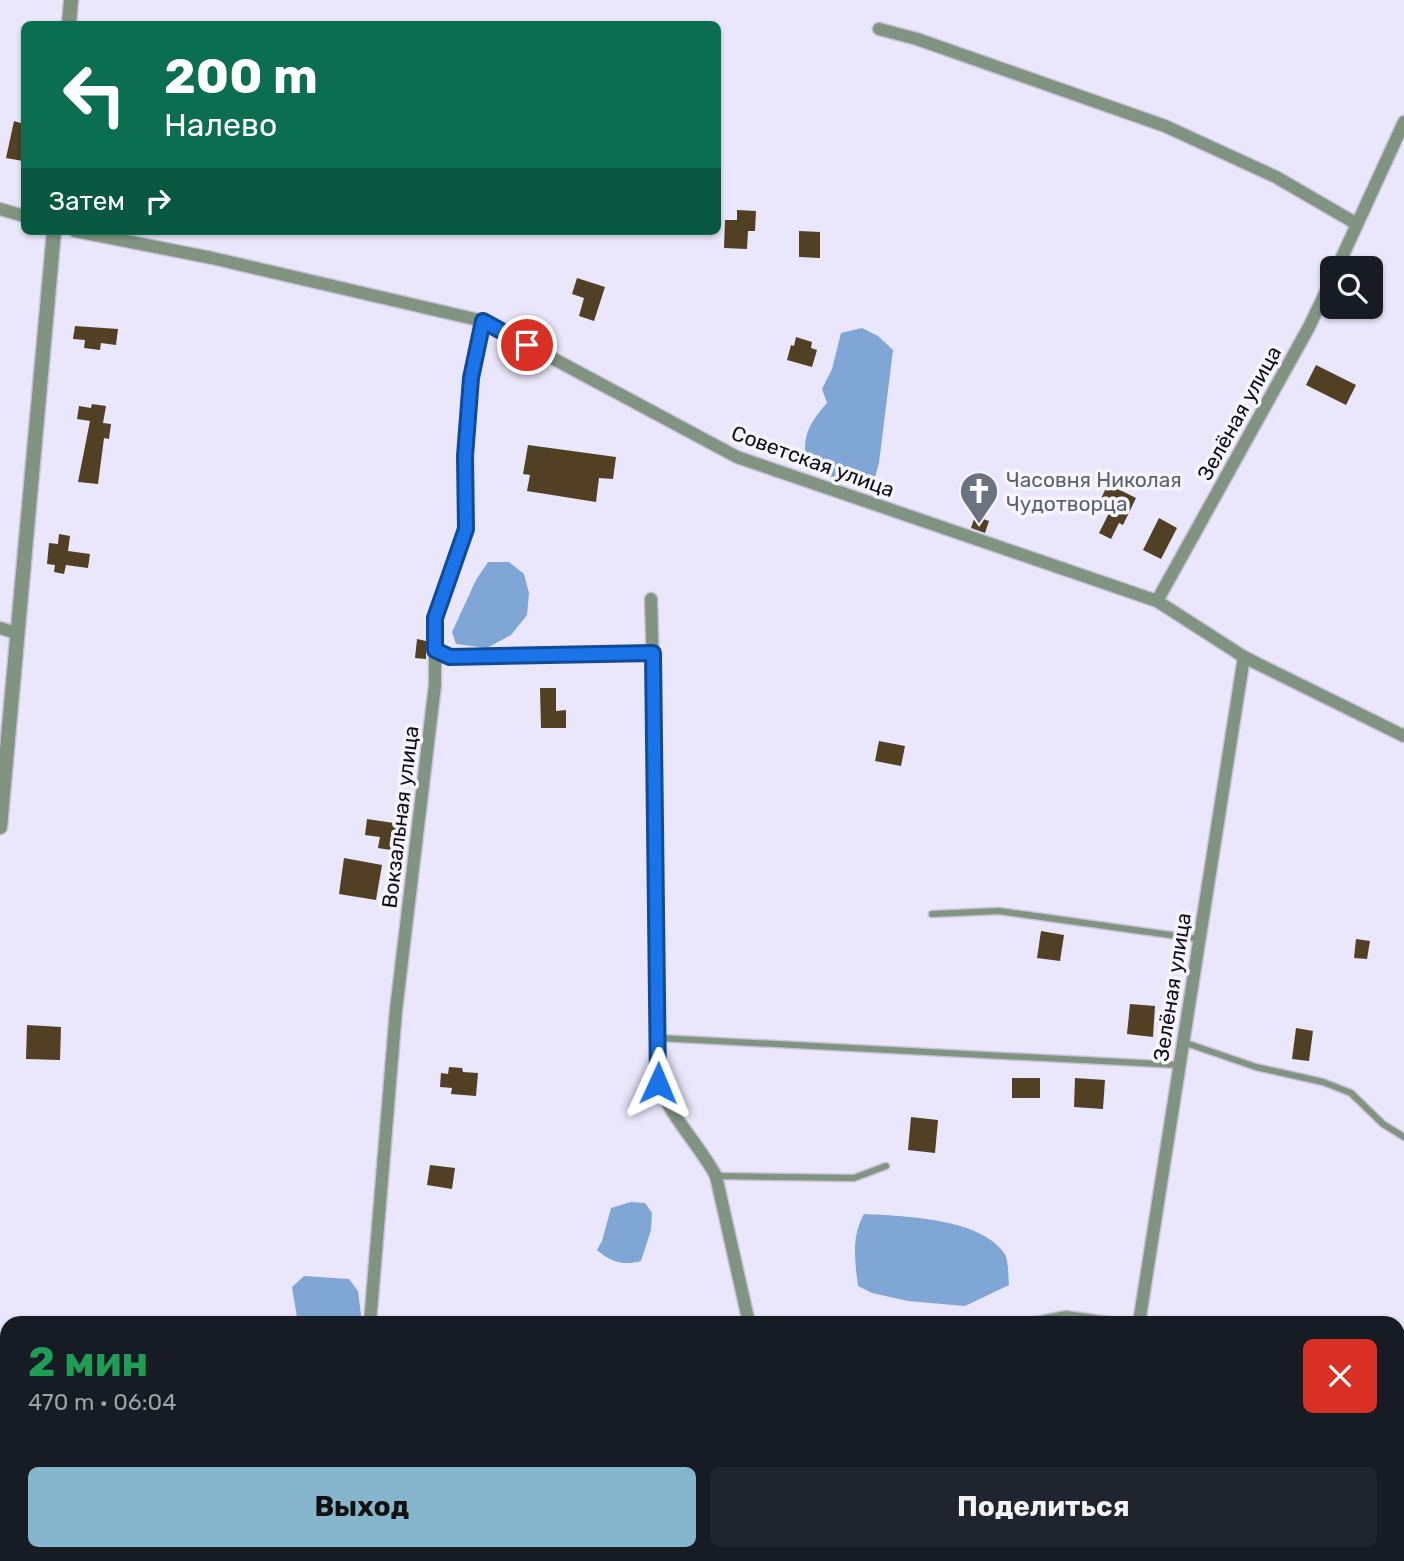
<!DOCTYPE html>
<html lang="ru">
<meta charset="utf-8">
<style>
:root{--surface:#171b24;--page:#20242c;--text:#f1f3f6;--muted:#9ea1a6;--accent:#85b6cc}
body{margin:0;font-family:Rubik,sans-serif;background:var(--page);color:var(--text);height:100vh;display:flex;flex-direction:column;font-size:26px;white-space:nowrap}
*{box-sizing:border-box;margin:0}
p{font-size:23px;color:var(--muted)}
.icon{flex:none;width:38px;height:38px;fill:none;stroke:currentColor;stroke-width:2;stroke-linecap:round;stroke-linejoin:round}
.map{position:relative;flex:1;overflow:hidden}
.sheet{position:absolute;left:0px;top:1316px;width:1405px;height:245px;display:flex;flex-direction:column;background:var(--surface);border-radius:21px 21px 0 0;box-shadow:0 2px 5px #0004}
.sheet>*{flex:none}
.guide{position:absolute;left:21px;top:21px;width:700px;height:214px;border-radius:10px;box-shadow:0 2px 5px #0004;background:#0b6e4f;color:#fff;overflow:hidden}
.tools{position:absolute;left:1320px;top:256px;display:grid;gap:14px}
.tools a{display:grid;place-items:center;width:63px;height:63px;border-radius:10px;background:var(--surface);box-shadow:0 2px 5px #0004;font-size:35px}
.pin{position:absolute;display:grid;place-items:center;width:60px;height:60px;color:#fff;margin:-30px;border:4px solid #fff;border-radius:50%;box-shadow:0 2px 7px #0007}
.me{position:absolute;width:77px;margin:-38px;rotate:1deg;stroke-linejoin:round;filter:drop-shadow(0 0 5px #0008)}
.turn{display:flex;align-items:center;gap:24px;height:147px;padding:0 28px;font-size:32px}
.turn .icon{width:91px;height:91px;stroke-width:2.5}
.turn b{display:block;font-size:49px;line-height:60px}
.then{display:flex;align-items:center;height:66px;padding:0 28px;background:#0003;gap:14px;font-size:26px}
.round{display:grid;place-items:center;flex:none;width:74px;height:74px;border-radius:10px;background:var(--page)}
.head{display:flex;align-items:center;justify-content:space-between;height:119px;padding:0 28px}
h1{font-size:42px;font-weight:700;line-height:52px;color:#1e9e55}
.button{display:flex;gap:14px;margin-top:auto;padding:14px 28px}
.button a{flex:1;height:80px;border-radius:10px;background:var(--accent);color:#111;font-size:28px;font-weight:700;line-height:80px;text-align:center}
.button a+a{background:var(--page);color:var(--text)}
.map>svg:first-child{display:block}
</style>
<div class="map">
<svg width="1404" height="1561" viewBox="0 0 1404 1561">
<rect width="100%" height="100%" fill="#eae6fb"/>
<!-- water -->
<g fill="#7fa6d4">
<path d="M862,328L878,336L893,350L879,463L874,481H849L808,471C801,439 806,427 827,403L822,389L832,369L841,333Z"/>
<path d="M488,562H509L524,574L529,593L527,615L511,635L487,648L456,644L452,632L476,580Z"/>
<path d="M631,1202L645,1203L652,1213L651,1230L641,1261C623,1266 611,1262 597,1250L602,1241L611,1208Z"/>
<path d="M864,1214C903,1216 980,1218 1004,1253C1009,1260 1008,1276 1009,1285L965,1306L908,1301L872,1293L858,1286C855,1261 851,1237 864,1214Z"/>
<path d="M304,1276L349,1279L358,1291L362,1323H298L292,1287Z"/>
</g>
<!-- building -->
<g fill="#524024">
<path d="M14,121L24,124L23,161L6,158Z"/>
<path d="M737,210L756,211L755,231H748L747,249L724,248L725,220H737Z"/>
<path d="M799,231L820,232V258L799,257Z"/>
<path d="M577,278L605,287L594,321L579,316L584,298L572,294Z"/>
<path d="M75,326L118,329L116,345L101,343L100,350L84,348L85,340L73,339Z"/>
<path d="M796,337L812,342L811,348L817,350L812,367L787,360L791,345L794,346Z"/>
<path d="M1316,365L1356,385L1346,405L1306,385Z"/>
<path d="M92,404L106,406L103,423L111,424L109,439L104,438L98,484L78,482L90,421L77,419L79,406L91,408Z"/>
<path d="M528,445L616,457L613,479L599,478L596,502L527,491L530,475L523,474Z"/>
<path d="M1108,484L1136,498L1123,525L1119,523L1111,539L1099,533L1109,513L1097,507Z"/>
<path d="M975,516L989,521L985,533L971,528Z"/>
<path d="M1159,518L1177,528L1161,559L1143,550Z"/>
<path d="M59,534L70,536L68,551L90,554L88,568L66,565L64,574L54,572L55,565L47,564L49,543L58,544Z"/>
<path d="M417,639L426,641V659L415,658Z"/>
<path d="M540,688H556V711L566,710V728H541Z"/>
<path d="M879,741L905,746L901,766L875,761Z"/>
<path d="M367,819L407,825L403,852L378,848L380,837L365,835Z"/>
<path d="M344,858L382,865L376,900L339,894Z"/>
<path d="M1041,931L1064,935L1060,961L1037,958Z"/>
<path d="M1356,939L1370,941L1367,959L1354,958Z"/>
<path d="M1130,1004L1155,1006L1153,1037L1127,1034Z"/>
<path d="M27,1025L61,1027L60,1060L26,1059Z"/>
<path d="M1296,1028L1313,1031L1309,1061L1292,1059Z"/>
<path d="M449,1067L462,1068L463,1072L478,1073L476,1096L451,1094L452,1088L440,1087L441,1073L448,1074Z"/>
<rect x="1012" y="1078" width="28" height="20"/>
<path d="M1075,1078L1105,1080L1103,1109L1074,1107Z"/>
<path d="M911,1117L938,1120L935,1153L908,1150Z"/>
<path d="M430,1165L455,1168L452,1189L427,1185Z"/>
</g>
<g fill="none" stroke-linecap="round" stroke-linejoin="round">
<!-- service casing -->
<g stroke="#c7c3d7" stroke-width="9">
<g id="service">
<path d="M932,914L999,911L1199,939"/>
<path d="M659,1038L1179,1065"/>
<path d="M1183,1042L1256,1067L1323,1082L1351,1093L1383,1124L1404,1137"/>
<path d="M716,1176L854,1178L886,1166"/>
<path d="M1020,1323L1066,1314L1130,1323"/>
</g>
</g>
<!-- minor casing -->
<g stroke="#c7c3d7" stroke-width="15">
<g id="minor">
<path d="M879,29L917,39L1165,126L1276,177L1357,224"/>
<path d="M0,209L24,216"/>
<path d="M75,231L212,258L483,321L737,457L1157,601L1244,657L1404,736"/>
<path d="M1337,268L1404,122"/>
<path d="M651,599L655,738L658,1083C672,1119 698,1143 716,1176L749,1323"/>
<path d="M1157,601L1309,327L1332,279"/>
<path d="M0,628L16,633"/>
<path d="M435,650L450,657L653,653"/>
<path d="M370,1323L396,1010L435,685V618L466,529L465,456L471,378L483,321"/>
<path d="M1139,1323L1244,657"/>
<path d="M1398,1395H1404"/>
<path d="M341,1561L342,1554"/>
<path d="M770,1561V1554"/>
<path d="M1104,1561L1105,1554"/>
</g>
</g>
<!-- tertiary casing -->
<g stroke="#c7c3d7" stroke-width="17">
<g id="tertiary">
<path d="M69,24L71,0"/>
<path d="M0,827L54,231"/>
</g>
</g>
<!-- primary casing -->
<g stroke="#c7c3d7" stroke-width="20">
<g id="primary">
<path d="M0,1487L7,1489"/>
<path d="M251,1554L278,1561"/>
</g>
</g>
<!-- service -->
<use href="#service" stroke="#809481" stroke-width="6"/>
<!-- minor -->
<use href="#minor" stroke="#809481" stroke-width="12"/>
<!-- tertiary -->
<use href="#tertiary" stroke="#809481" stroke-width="14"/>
<!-- primary -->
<use href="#primary" stroke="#2a4e2e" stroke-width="18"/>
</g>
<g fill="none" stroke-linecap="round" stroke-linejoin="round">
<!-- route casing -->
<g stroke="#114b97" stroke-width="18">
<path id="route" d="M527,345L483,321L471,378L465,456L466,529L435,618V650L450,657L653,653L658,1083"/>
</g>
<!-- route -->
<use href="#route" stroke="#1a73e8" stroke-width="12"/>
</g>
<!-- icons -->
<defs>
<g id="church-pin" transform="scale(2.0125)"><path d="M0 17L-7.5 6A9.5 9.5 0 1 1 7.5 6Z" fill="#6b7280" stroke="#f7f5fd"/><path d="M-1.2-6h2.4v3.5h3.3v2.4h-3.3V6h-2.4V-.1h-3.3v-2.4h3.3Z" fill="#fff"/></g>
</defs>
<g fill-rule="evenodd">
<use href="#church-pin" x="979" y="491"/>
</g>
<g text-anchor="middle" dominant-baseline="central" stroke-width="7" stroke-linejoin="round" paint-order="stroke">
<!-- street labels -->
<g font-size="21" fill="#100d19" stroke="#f7f5fd">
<text transform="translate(1239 413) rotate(-61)">Зелёная улица</text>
<text transform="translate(813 461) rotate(20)">Советская улица</text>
<text transform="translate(400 817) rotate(-83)">Вокзальная улица</text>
<text transform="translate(1172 987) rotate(-81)">Зелёная улица</text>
</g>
<!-- worship labels -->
<g font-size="21" fill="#5b616d" stroke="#f7f5fd" text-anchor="start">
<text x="1006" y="479">Часовня Николая<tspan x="1006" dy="24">Чудотворца</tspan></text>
</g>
</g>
</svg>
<div class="tools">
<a><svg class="icon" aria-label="search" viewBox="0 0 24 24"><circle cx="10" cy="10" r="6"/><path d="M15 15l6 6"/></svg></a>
</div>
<div class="pin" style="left:527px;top:345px;background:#d93025"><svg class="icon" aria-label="arrive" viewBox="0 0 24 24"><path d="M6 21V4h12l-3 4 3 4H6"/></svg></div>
<svg class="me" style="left:658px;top:1083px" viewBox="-20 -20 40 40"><path d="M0-17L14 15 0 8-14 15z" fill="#1a73e8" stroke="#fff" stroke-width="4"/></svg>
<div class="guide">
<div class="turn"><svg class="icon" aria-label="left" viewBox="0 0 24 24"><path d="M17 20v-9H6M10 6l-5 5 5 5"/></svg><div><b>200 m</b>Налево</div></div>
<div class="then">Затем<svg class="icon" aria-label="right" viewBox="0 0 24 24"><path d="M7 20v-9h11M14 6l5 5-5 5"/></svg></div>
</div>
<section class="sheet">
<div class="head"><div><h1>2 мин</h1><p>470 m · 06:04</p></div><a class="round" style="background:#d93025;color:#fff"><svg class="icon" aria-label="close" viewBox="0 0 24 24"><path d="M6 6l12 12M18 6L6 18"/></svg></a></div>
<div class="button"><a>Выход</a><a>Поделиться</a></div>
</section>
</div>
